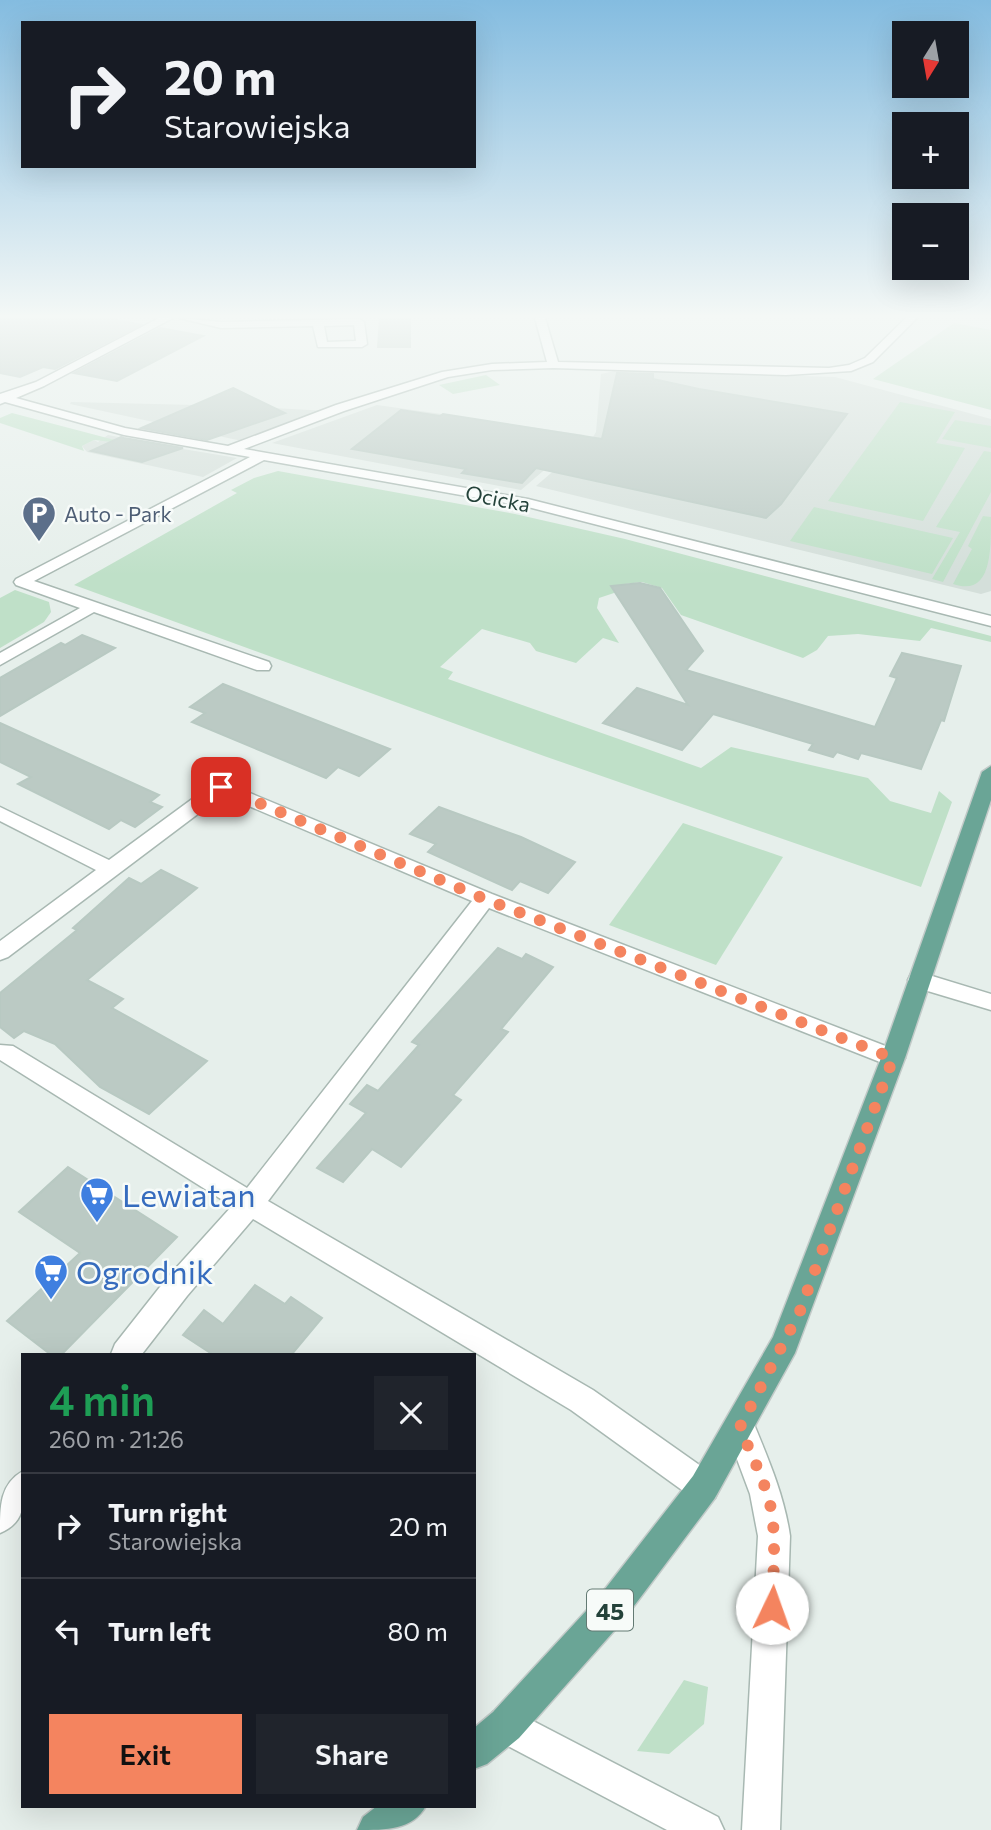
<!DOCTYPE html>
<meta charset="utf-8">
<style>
:root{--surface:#171b24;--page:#20242c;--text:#f1f3f6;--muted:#9ea1a6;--line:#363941;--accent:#f4845f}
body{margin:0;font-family:Commissioner,sans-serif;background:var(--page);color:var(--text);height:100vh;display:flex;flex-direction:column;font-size:26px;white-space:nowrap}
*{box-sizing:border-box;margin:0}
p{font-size:23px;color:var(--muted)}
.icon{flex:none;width:38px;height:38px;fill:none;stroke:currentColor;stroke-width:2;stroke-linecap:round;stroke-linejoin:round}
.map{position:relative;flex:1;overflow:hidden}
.details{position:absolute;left:21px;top:1353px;width:455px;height:455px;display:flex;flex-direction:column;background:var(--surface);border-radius:0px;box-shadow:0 7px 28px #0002}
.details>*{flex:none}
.top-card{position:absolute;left:21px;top:21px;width:455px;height:147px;border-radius:0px;box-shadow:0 7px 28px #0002;background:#171b24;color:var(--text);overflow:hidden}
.needle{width:46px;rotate:191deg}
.controls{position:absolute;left:892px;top:21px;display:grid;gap:14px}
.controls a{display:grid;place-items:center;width:77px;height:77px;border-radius:0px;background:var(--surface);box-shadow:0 7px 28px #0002;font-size:35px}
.pin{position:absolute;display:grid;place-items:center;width:60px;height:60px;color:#fff;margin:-30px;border-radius:14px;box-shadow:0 4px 10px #0006}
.me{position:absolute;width:77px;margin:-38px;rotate:3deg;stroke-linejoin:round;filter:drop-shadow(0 0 5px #0008)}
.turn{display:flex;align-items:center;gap:24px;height:147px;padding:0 28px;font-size:32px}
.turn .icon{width:91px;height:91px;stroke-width:2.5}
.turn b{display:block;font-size:49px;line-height:60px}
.round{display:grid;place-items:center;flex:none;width:74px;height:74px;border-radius:0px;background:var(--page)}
.overview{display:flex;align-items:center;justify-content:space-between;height:119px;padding:0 28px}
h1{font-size:42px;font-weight:600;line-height:52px;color:#1e9e55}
.primary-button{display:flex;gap:14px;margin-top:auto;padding:14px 28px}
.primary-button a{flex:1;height:80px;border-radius:0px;background:var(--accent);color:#111;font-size:28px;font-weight:600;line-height:80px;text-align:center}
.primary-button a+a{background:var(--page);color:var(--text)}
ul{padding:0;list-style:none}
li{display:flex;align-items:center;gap:21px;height:105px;padding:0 28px;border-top:2px solid var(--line)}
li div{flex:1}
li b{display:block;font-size:26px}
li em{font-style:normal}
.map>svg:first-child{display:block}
</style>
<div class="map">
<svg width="991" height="1830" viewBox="0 0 991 1830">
<rect width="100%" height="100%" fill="#e6efeb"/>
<!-- built -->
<g fill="#d4dfda">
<path d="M619,370L835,377L991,419V591L981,594L536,486L593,437L596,432L601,374Z"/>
<path d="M71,402L237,406L329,411L242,441L70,404Z"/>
<path d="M377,405L456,416L585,435L521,490L272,443Z"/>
<path d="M108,435L171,447L237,458L203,477L87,452L82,446L94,440L98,442Z"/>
</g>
<!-- green -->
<g fill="#bfe0c8">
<path d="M954,323L991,330V410L873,379Z"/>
<path d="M486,375L500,385L453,394L439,385Z"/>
<path d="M900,402L955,412L936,443L965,448L923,521L828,501Z"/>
<path d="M12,413L130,444L94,440L82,446L84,451L0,423V418Z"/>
<path d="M955,420L991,426V448L942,439Z"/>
<path d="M984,451L991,452V492L943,582L932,579L960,532L936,527Z"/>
<path d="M278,471L515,514L625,539L991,636V642L931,628L920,641L858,634L828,636L817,650L803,658L681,615L662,588L642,582L625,584L614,593L599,598L597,608L619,643L603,638L576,663L536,651L530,643L482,629L440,667L453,672L448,679L701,768L731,747L868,778L890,801L931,813L939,791L952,802L921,887L544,756L74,585L237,493L231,490L254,478Z"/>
<path d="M814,507L953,538L932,574L790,541Z"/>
<path d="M983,516L991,517C991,554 991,597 953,584L972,549L968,546Z"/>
<path d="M15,590L49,602L51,612L44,622L0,648V598Z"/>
<path d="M683,823L783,857L716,965L609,925Z"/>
<path d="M684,1680L708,1687L704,1724L669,1754L637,1751Z"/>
</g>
<!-- building -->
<g fill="#bbcac4" stroke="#b8c9c2" stroke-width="2">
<path d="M0,318H108L141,325L55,369L43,367L20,377L0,373Z"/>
<path d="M380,318H410V347H378Z"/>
<path d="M160,328L203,336L117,381L74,373Z"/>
<path d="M617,373L653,374V379L699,389L847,414L781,504L766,518L536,468L522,483L462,473L466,469L352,449L401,410L440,416L443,414L602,439Z"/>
<path d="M233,388L285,413L207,440L141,428Z"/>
<path d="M121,437L124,438L183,448L142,462L91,451Z"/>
<path d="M640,583L660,588L703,651L686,670L875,727L897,678L890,676L902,653L961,666L944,721L941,720L921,769L861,753L858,759L837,752L833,757L809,750L813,744L713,714L682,750L603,723L637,688L688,705L611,586Z"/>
<path d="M82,635L115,648L0,716V678L61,643L65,645Z"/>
<path d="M223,684L390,749L359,776L338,767L326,778L192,722L205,713L190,707Z"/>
<path d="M0,723L159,795L150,802L162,807L135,827L121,820L109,829L18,784L31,777L0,762Z"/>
<path d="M439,807L521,837L575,862L548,893L520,881L512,890L428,852L436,844L410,834Z"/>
<path d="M161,870L197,888L87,980L123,999L112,1008L207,1061L149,1114L100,1087L55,1044L24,1031L14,1038L0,1027V993L77,930L73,928L129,878L141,884Z"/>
<path d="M498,948L522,959L526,954L553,967L501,1029L508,1032L453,1095L461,1100L401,1167L372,1149L343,1182L317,1168L366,1113L350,1104L367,1085L378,1091L419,1045L412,1042Z"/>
<path d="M68,1167L177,1237L62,1354H50L7,1321L80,1253L19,1212Z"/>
<path d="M255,1285L285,1304L291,1297L322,1318L292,1354H212L183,1335L204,1310L223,1324Z"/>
</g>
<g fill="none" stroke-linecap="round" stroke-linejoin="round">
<!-- street casing -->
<g stroke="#a8b8b2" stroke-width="3">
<g id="street">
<path d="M159,318H173L44,386L16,398L125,428L228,446L336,405L442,372L492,364L547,362L535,318H545L558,362L829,368L849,365L865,358L906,318H917L873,362L851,371L786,375L553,368L492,370L448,377L344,411L244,449L528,499L991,616V626L528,507L264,460L34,581L269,662L271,666L269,670H257L94,612L0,665V653L80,608L16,585L14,582L16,579L250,457L124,435L5,402L0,404V394L36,382Z"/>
<path d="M179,318L221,322L359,319L364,322L367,344L362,347H318L313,326L221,328ZM354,325L356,341L327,342L324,326Z"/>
<path d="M221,781L492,894L901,1052L905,1058L901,1064L893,1067L885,1064L489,908L268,1201L593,1390L715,1476L720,1487L715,1498L704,1503L693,1498L571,1410L253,1219L187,1296L142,1354H111L115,1344L167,1278L232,1206L0,1060V1045L13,1046L247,1188L472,901L223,795L8,957L0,960V941L96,870L0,821V807L109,860L214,783Z"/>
<path d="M919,972L991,994V1010L911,986L908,980L911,974Z"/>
<path d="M740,1412L751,1417C767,1456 784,1494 790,1536L780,1830H742L758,1536L750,1494L725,1427L729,1417Z"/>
<path d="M23,1471C23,1498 29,1521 0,1533C0,1506 0,1484 23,1471Z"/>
<path d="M506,1707L718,1817L724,1830H667L493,1738L488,1725L493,1712Z"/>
</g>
</g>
<!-- primary casing -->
<g stroke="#c2cac8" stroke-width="3">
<g id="primary">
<path d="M991,766V800L905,1058L795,1353L715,1498L622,1622L519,1738L487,1764L474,1769V1728L493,1712L598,1598L693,1476L773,1337L881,1058L982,772Z"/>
<path d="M377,1806H426C412,1830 387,1830 357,1830L363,1817Z"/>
</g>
</g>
<!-- street -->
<use href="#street" fill="#fff" fill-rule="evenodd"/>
<!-- primary -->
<use href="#primary" fill="#6aa596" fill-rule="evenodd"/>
</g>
<!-- sky -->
<linearGradient id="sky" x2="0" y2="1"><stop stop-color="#84bce0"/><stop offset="0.55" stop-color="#f4f8f6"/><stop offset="1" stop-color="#f4f8f6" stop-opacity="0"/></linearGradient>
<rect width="991" height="575" fill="url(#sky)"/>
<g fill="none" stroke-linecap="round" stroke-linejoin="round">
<!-- route -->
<path stroke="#f4845f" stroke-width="12" stroke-dasharray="0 21.6" d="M221,787L485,899L893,1058L800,1311L740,1427C751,1455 767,1484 772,1514C776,1545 773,1577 772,1608"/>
</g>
<!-- icons -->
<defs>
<g id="parking-pin" transform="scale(1.75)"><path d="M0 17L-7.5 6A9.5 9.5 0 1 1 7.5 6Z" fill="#5c6f8a" stroke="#f7fbf9"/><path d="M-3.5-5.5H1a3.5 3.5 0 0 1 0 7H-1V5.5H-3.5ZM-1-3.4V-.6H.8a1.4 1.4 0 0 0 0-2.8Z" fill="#fff"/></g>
<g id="supermarket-pin" transform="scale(1.75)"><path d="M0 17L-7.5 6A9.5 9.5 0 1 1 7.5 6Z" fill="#3f7fe0" stroke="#f7fbf9"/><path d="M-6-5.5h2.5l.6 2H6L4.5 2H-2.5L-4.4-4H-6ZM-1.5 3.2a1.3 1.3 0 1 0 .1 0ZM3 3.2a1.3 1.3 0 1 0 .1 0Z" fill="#fff"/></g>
</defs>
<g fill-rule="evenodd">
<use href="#parking-pin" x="39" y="513"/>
<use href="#supermarket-pin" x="97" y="1194"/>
<use href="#supermarket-pin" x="51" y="1271"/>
</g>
<g text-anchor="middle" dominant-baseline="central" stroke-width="5" stroke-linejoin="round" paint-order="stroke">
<!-- far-street labels -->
<g font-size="21" fill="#24423a" stroke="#f7fbf9">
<text transform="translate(498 498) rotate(11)">Ocicka</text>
</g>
<!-- far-service labels -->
<g font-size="21" fill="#4e5e75" stroke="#f7fbf9" text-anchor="start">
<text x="64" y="513">Auto - Park</text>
</g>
<!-- shield labels -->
<rect fill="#f7fbf9" stroke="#637a73" stroke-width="2" x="587" y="1589.5" width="46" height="41" rx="5"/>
<g font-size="24" font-weight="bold" fill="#24423a">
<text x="610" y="1610">45</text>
</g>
<!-- near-shop labels -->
<g font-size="32" fill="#366cbe" stroke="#f7fbf9" text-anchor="start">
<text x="122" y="1194">Lewiatan</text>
<text x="76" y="1271">Ogrodnik</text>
</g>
</g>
</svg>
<div class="controls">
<a><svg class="needle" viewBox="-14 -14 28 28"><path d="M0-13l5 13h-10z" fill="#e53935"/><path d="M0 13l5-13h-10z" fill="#9ea1a6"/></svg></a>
<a>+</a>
<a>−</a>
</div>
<div class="pin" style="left:221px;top:787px;background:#d93025"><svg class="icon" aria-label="arrive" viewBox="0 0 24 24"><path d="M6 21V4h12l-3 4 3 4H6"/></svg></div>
<svg class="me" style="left:772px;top:1608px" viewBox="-20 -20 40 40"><circle r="19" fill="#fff"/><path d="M0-13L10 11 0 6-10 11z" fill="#f4845f"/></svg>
<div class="top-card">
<div class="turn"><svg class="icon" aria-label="right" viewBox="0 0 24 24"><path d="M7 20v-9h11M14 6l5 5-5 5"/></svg><div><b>20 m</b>Starowiejska</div></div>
</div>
<section class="details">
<div class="overview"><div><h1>4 min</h1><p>260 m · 21:26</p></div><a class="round"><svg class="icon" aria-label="close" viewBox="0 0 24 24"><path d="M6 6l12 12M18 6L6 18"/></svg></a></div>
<ul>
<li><svg class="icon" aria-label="right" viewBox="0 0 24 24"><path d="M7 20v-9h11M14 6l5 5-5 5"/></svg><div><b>Turn right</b><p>Starowiejska</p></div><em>20 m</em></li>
<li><svg class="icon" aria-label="left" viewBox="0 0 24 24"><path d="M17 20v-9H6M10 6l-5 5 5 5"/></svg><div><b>Turn left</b></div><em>80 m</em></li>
</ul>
<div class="primary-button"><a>Exit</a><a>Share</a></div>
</section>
</div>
